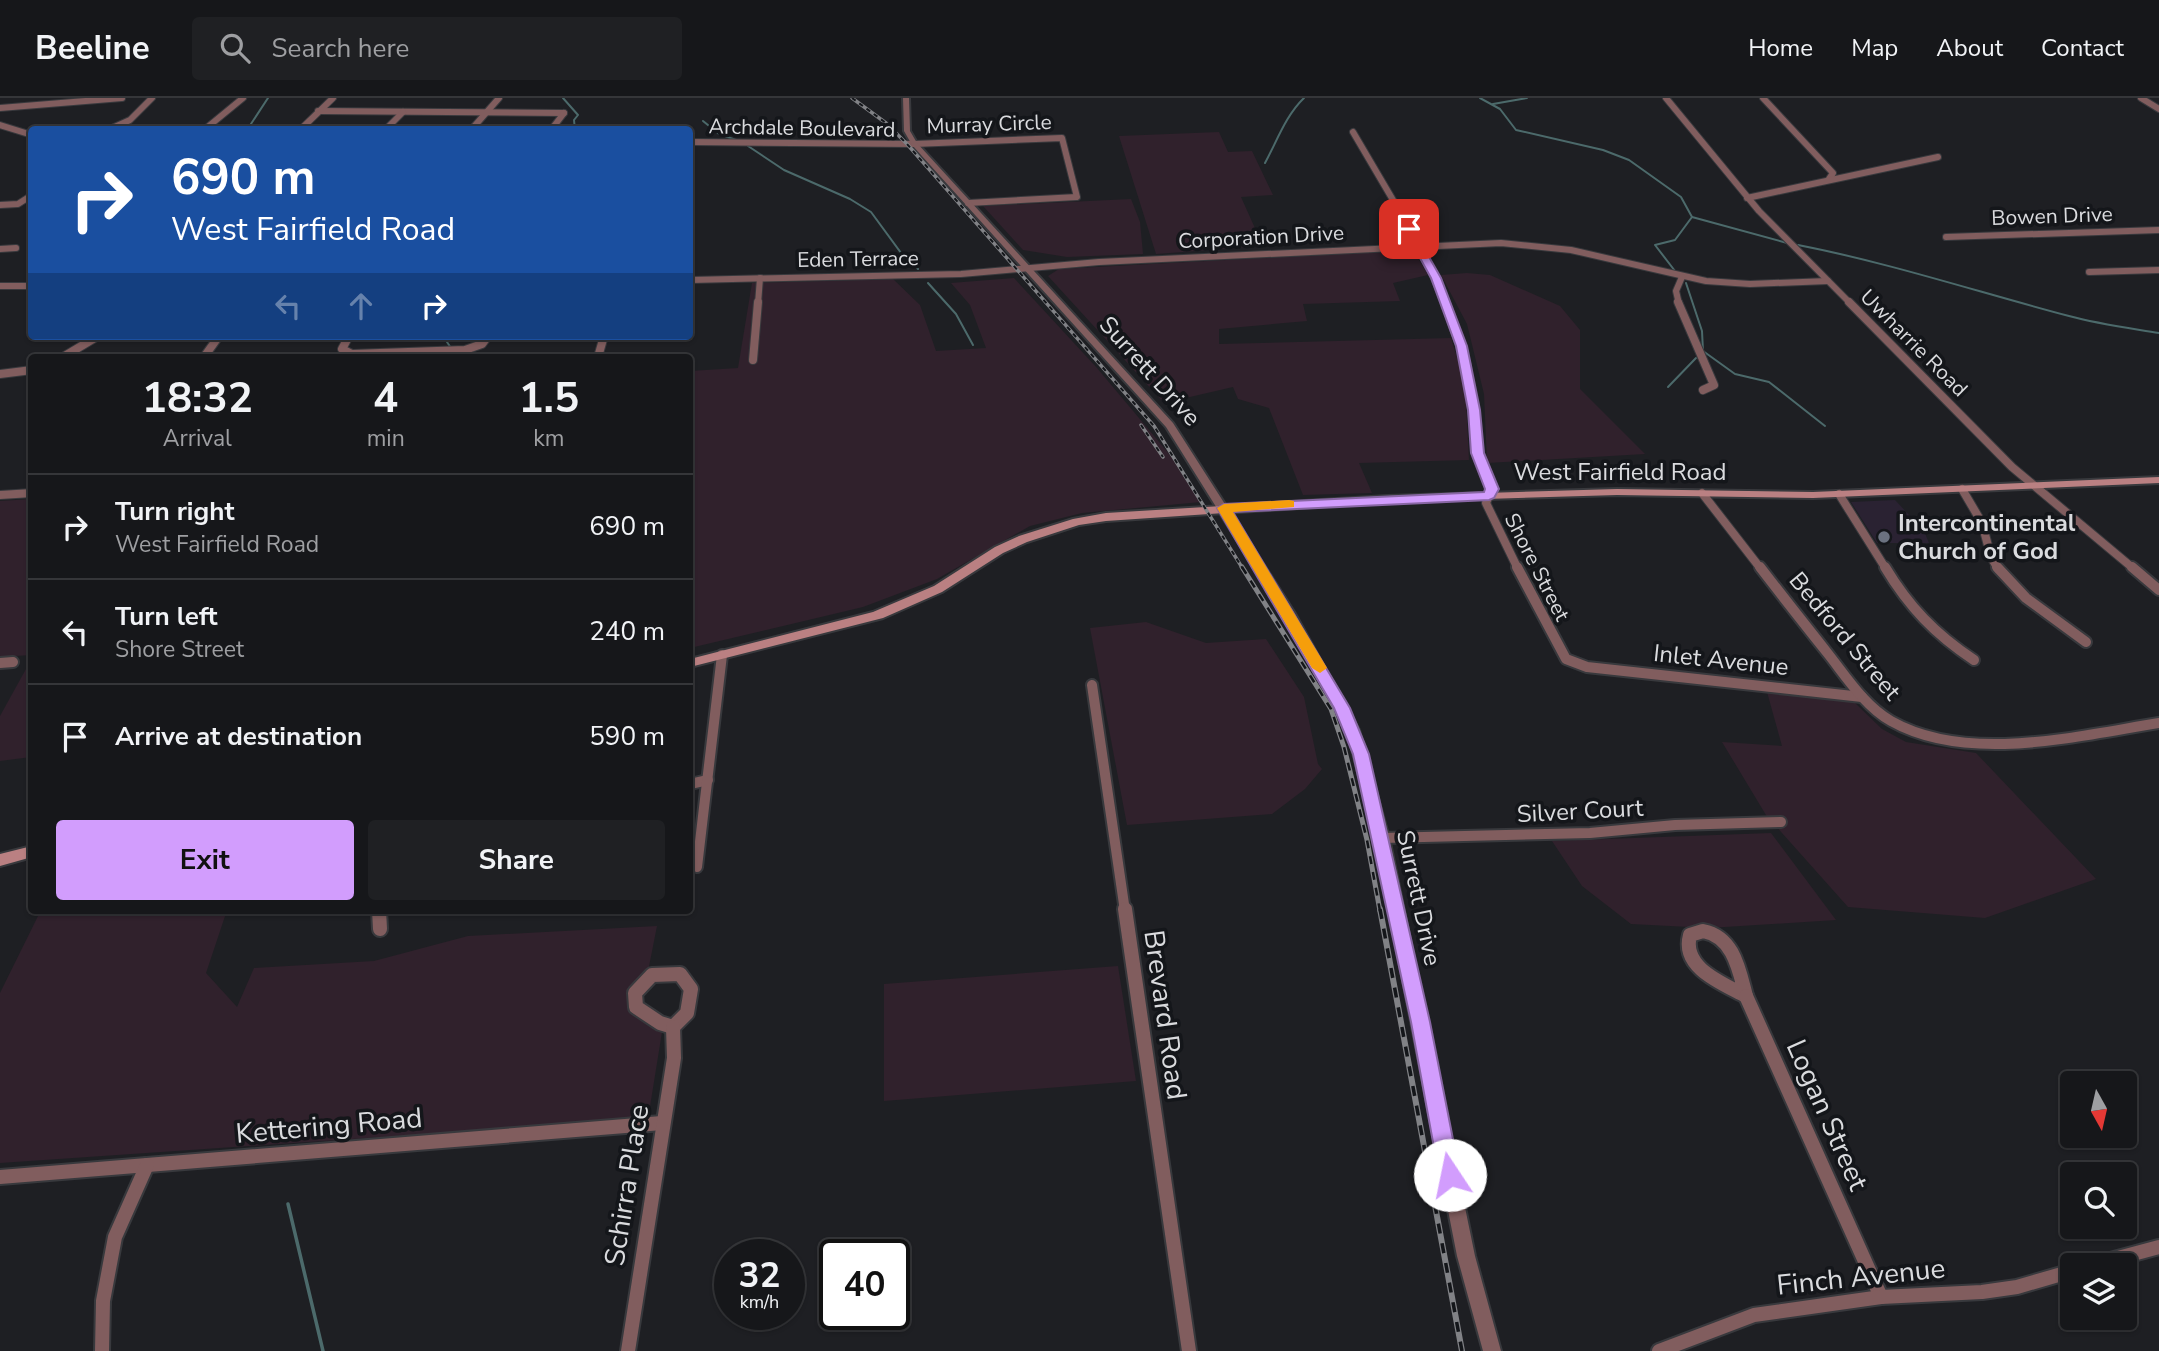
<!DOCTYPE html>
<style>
:root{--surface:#16171a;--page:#1f2023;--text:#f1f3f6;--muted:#9e9fa2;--line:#353639;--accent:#d29dfd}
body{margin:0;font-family:"Nunito Sans",sans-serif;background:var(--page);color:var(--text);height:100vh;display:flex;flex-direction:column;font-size:26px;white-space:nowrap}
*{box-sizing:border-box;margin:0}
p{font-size:23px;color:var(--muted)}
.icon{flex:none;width:38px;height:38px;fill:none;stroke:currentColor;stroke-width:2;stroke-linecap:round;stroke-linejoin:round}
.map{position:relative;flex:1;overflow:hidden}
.drawer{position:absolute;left:28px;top:256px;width:665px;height:560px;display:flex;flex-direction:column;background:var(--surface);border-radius:7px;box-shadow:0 2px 5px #0004,0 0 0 2px var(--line)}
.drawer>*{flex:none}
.banner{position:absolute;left:28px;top:28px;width:665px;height:214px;border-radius:7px;box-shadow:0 2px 5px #0004,0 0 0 2px var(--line);background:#1a4fa0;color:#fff;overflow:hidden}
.needle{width:46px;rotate:172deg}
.buttons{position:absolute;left:2060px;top:973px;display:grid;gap:14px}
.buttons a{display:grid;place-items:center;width:77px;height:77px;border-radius:7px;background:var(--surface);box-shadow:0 2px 5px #0004,0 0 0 2px var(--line);font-size:35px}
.speed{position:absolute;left:714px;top:1141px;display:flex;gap:14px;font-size:35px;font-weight:700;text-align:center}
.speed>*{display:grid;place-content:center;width:91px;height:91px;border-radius:50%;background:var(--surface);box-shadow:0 2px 5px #0004,0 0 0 2px var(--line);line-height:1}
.speed small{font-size:18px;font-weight:400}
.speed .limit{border:4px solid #111;border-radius:10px;background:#fff;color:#111}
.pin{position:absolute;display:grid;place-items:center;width:60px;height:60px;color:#fff;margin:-30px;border-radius:14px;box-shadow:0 4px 10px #0006}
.me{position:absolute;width:77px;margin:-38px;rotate:349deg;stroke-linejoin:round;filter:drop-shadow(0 0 5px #0008)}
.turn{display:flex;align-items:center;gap:24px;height:147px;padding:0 28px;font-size:32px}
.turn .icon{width:91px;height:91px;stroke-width:2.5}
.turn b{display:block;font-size:49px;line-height:60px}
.lanes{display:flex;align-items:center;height:66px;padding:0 28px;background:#0003;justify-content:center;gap:35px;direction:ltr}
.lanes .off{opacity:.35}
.eta{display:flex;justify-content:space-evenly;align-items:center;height:119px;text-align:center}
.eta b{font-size:42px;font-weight:700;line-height:49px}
.button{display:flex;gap:14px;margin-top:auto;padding:14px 28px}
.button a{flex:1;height:80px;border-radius:7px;background:var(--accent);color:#111;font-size:28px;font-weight:700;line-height:80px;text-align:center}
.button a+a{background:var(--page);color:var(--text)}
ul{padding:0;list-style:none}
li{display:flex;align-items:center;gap:21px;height:105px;padding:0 28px;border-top:2px solid var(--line)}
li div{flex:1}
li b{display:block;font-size:26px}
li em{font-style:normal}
header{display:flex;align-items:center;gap:42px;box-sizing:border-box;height:98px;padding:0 35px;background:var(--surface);border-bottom:2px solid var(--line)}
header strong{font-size:33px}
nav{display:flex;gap:38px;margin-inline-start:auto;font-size:24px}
.search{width:490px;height:63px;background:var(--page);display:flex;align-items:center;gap:18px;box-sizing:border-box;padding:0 24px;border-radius:7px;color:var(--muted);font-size:26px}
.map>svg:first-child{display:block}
</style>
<header>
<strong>Beeline</strong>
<div class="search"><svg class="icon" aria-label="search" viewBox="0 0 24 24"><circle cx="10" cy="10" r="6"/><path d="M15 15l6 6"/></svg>Search here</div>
<nav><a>Home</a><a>Map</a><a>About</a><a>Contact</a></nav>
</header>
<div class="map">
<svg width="2159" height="1253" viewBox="0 0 2159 1253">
<rect width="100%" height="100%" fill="#1e1f23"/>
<!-- commercial -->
<path fill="#2a2232" d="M1895,402L1924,433L1929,445H1877L1851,404Z"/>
<!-- industrial -->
<g fill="#30212c">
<path d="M1219,34L1228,54L1252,53L1273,97L1241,99L1263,148L1156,156L1119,38Z"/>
<path d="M1131,101L1140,124L1143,156L1067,159L1023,152L983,108Z"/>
<path d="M1394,153L1416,157L1428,177L1393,185L1400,203L1303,206L1307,223L1219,231V246L1451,240L1462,276L1466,302L1469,362L1359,365L1372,395L1303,397L1269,310L1238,301L1233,289L1164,305L1048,178L1059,171Z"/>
<path d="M1467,175L1490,177L1560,208L1580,232V291L1645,356L1487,365L1484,296L1467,226L1441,177Z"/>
<path d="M1014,180L1097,270L1170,357L1201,404L1082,415L1030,428L937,481L863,509L690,550V273L738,270L752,185L893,181L920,207L936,253L986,250L970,207L951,185Z"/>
<path d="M31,401V557L0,559V403Z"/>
<path d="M1146,524L1206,545L1266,541L1304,599L1318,666L1322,671L1305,691L1272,716L1127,727L1090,530Z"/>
<path d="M31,562V659L0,663V618Z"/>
<path d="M1767,594L1854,604L1882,631L1906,644L1976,655L2096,781L1985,820L1848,809L1766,717L1722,644L1782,648Z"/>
<path d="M1771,735L1836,822L1709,830L1631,826L1582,788L1552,743Z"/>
<path d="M41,812H227L206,875L237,909L254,870L374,863L468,838L657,828L639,919L662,934L648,1021L0,1065V895Z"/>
<path d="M1118,868L1136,983L884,1003V886Z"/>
</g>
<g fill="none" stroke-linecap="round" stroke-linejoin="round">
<!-- stream-far1 -->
<g stroke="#4c6a6b" stroke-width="2">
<path d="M563,0L578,17L574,22L575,32"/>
<path d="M1480,0L1500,11L1516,32L1603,52L1629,62L1681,99L1692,119"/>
<path d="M1493,6L1527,0"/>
<path d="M703,23L719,36L736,42"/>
<path d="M247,32L268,0"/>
<path d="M748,48L784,72L850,101L871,114L904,159L918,171"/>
<path d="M1265,65C1277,43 1286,17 1304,0"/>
<path d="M1692,119L1787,145"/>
<path d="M1798,147C1890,165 1978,194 2069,218C2098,226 2129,230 2159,235"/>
<path d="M1675,173L1655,147L1675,142L1692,119"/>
<path d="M928,185L956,216L973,247"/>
<path d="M1686,185L1702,233L1703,253"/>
<path d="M443,238L451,250"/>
<path d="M1703,253L1735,276L1769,284L1825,328"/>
<path d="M1668,289L1696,260"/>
</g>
<!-- stream -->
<path stroke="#4c6a6b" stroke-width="3.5" d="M288,1106L323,1253"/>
<!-- minor-far3 casing -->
<g stroke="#38393d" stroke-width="8">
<g id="minor-far3">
<path d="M1666,0L1759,113L1851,206"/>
<path d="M1763,0L1833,75L1829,81"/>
<path d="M2141,0L2159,11"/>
<path d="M0,10L122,0"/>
<path d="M318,13L564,15"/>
<path d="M0,27L32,37"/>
<path d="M108,32L130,22L152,0"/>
<path d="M204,32L243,0"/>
<path d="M300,32L333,0"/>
<path d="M385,32L403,14"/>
<path d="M471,32L499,0"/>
<path d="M551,32L564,15"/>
<path d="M1353,34L1420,148L1445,206"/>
<path d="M690,44L914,46L1062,40L1077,99L968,105"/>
<path d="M1747,100L1938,59"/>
<path d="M0,107L18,106L32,97"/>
<path d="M1946,139L2159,132"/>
<path d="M0,151L16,150"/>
<path d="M2089,174L2159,172"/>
<path d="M690,182L961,176L1099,164L1501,145L1571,152L1706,183L1750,186L1828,183"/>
<path d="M0,188H32"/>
<path d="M758,206L760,180"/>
<path d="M1679,206L1676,193L1682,179"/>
</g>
</g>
<!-- minor-far2 casing -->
<g stroke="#38393d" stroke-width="10">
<g id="minor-far2">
<path d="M1445,204L1467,268L1477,355L1492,391L1486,405L1518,471"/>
<path d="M1678,204L1714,287L1703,292"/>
<path d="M1849,204L2012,369L2134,471"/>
<path d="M349,238L342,251L352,256L465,252L482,246L488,238"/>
<path d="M63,259L98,238"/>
<path d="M204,259L219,238"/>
<path d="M598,259L604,238"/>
<path d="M753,262L758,204"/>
<path d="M0,276L32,272"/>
<path d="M1962,391L1982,425L1991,459L1998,471"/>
<path d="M1702,395L1761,471"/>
<path d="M1839,396L1886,471"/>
<path d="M0,397L32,395"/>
</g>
</g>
<!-- minor-far1 casing -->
<g stroke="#38393d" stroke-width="14">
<g id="minor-far1">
<path d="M1517,469L1566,561L1587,569L1862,599"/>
<path d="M1760,469C1783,499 1806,528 1829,557C1847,580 1865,608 1891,623C1967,666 2078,638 2159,625"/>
<path d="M1885,469C1909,509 1935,536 1974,562"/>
<path d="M1997,469L2026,500L2086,544"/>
<path d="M2132,469L2159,492"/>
<path d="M0,565L13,564"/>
<path d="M1092,587L1125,813"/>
<path d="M690,686L708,682"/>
<path d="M1382,740L1590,735L1675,727L1781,724"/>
<path d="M697,769L722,557"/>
</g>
</g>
<!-- minor casing -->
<g stroke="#38393d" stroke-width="18">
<g id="minor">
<path d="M1125,811L1189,1253"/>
<path d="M379,812L380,831"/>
<path d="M1703,833C1734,839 1739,872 1746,898C1722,885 1681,870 1690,837Z"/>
<path d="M680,876L691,891L687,915L673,929L660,925L636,909L635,895L652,877Z"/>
<path d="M1746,898L1881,1199"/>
<path d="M0,1079L662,1025"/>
<path d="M2092,1167L2159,1149"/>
<path d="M102,1253L103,1203L115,1139L147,1067"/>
<path d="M628,1253L674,960L673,929"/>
<path d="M1659,1253L1754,1217L1881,1199L1982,1194L2017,1189L2072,1173"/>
</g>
</g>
<!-- tertiary casing -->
<g stroke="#38393d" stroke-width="4">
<path id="tertiary" d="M903,0H909L910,33L917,45L1173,325L1294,514L1359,632L1389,740L1475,1158L1501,1253H1483L1457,1158L1375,740L1347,632L1282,514L1166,329L912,47L904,33Z"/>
</g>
<!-- secondary casing -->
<g stroke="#38393d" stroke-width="4">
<g id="secondary">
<path d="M2159,379V385L1813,400L1617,397L1388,404L1106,423L1079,427L1027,444L1003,455L942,494L883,520L690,569V561L873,514L934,488L995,449L1019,438L1073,421L1106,415L1388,398L1617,391L1813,394Z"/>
<path d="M32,748V759L0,768V756Z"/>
</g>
</g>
<!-- minor-far3 -->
<use href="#minor-far3" stroke="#815d5e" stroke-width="6"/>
<!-- minor-far2 -->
<use href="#minor-far2" stroke="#815d5e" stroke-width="8"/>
<!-- minor-far1 -->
<use href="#minor-far1" stroke="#815d5e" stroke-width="10"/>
<!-- minor -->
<use href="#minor" stroke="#815d5e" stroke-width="14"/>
<!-- tertiary -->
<use href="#tertiary" fill="#815d5e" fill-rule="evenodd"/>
<!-- secondary -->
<use href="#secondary" fill="#ba8082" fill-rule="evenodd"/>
<!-- rail-far2 casing -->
<g stroke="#818286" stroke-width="3.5">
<g id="rail-far2">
<path d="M852,0L886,25L907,46L1154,328L1243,471"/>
<path d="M1141,327L1163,359"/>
</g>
</g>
<!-- rail-far1 casing -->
<g stroke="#818286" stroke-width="5">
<path id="rail-far1" d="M1242,469L1331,611L1344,649L1367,742L1380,813"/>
</g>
<!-- rail casing -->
<g stroke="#818286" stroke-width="6">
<path id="rail" d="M1380,811L1462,1253"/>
</g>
<!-- rail-far2 -->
<use href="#rail-far2" stroke="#14161a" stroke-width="2" stroke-dasharray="4.5" stroke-linecap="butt"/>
<!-- rail-far1 -->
<use href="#rail-far1" stroke="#14161a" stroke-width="2.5" stroke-dasharray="8" stroke-linecap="butt"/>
<!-- rail -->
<use href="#rail" stroke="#14161a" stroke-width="3.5" stroke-dasharray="10" stroke-linecap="butt"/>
</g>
<!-- route -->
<path fill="#d29dfd" stroke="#8866a4" stroke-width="2" d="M1405,129H1412L1441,180L1467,248L1480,312L1484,355L1499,391L1494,400L1489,402L1233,414L1350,610L1369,656L1430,924L1460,1077L1457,1084L1450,1087L1442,1084L1439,1077L1411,924L1353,656L1334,610L1217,410L1224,406L1484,394L1485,391L1471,355L1468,312L1456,248L1431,180L1404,131Z"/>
<!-- slow -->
<path fill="#f59e0b" d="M1289,402L1294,403V409L1233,414L1327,570L1320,575L1312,570L1217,410L1224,406Z"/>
<!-- markers -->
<circle fill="#6b7280" stroke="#14161a" stroke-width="2.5" cx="1884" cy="439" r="7"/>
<g text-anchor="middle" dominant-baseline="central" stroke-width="7" stroke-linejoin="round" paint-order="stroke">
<!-- far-street labels -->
<g font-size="21" fill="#dadbde" stroke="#14161a">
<text transform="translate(989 26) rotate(-2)">Murray Circle</text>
<text transform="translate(802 30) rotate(1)">Archdale Boulevard</text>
<text transform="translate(2052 118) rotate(-2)">Bowen Drive</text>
<text transform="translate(1261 139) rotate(-3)">Corporation Drive</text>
<text transform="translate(858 161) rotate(-1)">Eden Terrace</text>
<text transform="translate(1914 245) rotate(45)">Uwharrie Road</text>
<text transform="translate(1537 469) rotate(63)">Shore Street</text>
</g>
<!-- street labels -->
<g font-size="24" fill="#dadbde" stroke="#14161a">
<text transform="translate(1150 273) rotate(48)">Surrett Drive</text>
<text x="1620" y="374">West Fairfield Road</text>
<text transform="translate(1845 538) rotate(50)">Bedford Street</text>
<text transform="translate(1721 562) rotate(6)">Inlet Avenue</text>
<text transform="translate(1580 713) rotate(-3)">Silver Court</text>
<text transform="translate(1419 800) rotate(78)">Surrett Drive</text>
</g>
<!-- poi labels -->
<g font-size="24" font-weight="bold" fill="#dadbde" stroke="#14161a" text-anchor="start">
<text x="1898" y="425">Intercontinental<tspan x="1898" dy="28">Church of God</tspan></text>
</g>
<!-- near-street labels -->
<g font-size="28" fill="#dadbde" stroke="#14161a">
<text transform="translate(1165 917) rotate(82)">Brevard Road</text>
<text transform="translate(1827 1017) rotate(66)">Logan Street</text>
<text transform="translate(329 1028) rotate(-5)">Kettering Road</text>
<text transform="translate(627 1087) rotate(-81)">Schirra Place</text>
<text transform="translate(1861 1179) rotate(-6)">Finch Avenue</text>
</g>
</g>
</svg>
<div class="buttons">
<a><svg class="needle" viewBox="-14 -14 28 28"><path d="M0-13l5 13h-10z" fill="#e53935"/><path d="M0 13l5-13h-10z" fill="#9e9fa2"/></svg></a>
<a><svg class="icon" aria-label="search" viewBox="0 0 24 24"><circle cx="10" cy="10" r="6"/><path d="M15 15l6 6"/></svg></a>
<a><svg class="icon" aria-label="layers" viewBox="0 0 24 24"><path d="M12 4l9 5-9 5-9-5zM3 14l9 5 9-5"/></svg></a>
</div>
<div class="speed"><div>32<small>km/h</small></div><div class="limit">40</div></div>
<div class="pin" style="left:1409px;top:131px;background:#d93025"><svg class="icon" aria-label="arrive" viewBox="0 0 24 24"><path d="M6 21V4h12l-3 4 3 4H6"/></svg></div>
<svg class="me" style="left:1450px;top:1077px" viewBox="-20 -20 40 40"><circle r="19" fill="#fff"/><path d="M0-13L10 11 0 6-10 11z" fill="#d29dfd"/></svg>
<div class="banner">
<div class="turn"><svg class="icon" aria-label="right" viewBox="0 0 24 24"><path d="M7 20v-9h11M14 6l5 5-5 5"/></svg><div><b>690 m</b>West Fairfield Road</div></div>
<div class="lanes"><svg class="icon off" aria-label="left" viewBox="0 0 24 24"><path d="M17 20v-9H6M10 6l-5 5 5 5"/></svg><svg class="icon off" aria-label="ahead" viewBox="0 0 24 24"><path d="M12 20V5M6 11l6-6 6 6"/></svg><svg class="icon" aria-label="right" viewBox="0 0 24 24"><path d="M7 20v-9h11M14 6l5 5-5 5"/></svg></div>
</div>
<section class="drawer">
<div class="eta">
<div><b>18:32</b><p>Arrival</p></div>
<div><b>4</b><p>min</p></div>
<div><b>1.5</b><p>km</p></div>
</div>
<ul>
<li><svg class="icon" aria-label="right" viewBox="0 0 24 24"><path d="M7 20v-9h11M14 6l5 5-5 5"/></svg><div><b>Turn right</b><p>West Fairfield Road</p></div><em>690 m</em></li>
<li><svg class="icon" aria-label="left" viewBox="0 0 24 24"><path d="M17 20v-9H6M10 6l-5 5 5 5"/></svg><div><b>Turn left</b><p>Shore Street</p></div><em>240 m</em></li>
<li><svg class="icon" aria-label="arrive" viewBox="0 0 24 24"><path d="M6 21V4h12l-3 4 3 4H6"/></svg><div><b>Arrive at destination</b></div><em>590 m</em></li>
</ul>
<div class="button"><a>Exit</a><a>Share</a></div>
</section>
</div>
